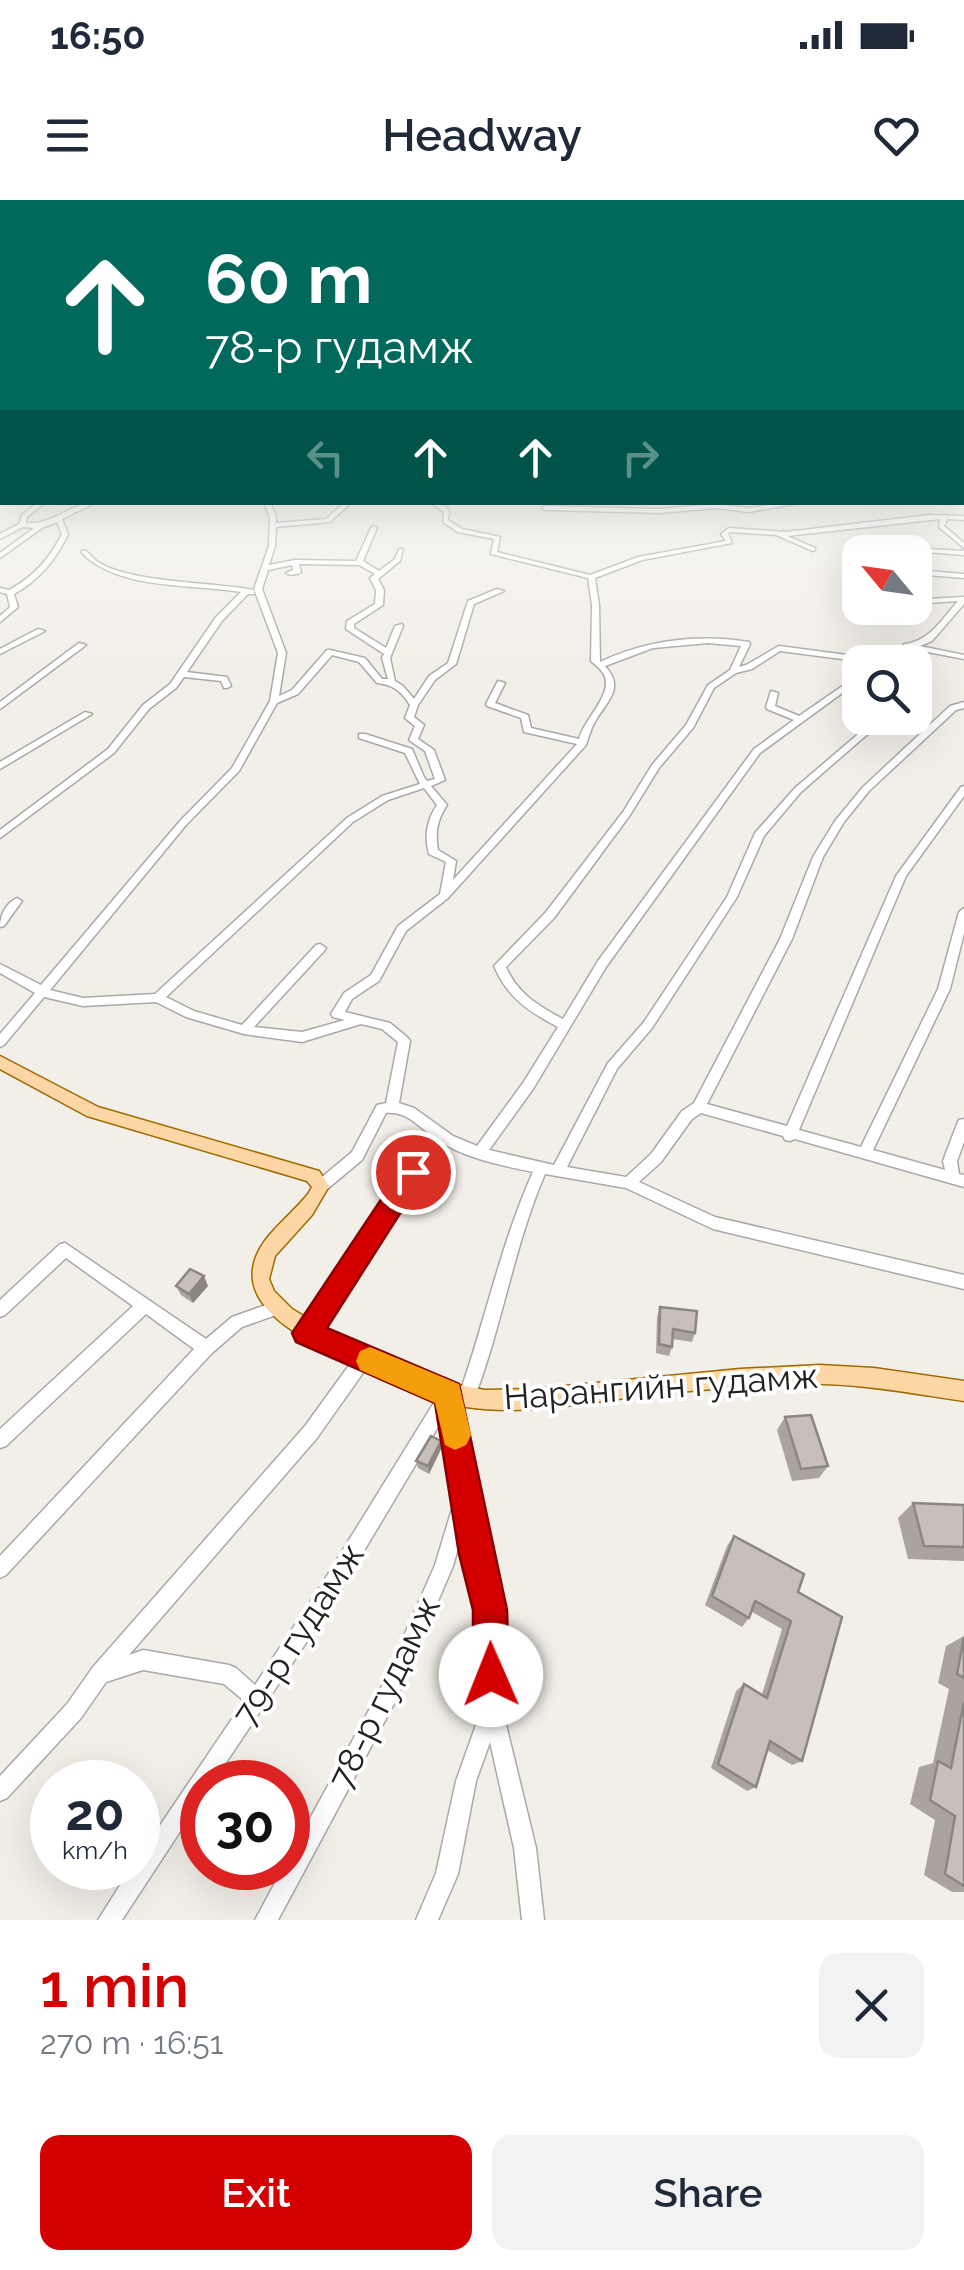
<!DOCTYPE html>
<meta charset="utf-8">
<style>
:root{--surface:#fff;--page:#f2f2f3;--text:#1f2937;--muted:#747a83;--accent:#d40000}
body{margin:0;font-family:Raleway,sans-serif;background:var(--page);color:var(--text);height:100vh;display:flex;flex-direction:column;font-size:38px;white-space:nowrap}
*{box-sizing:border-box;margin:0}
p{font-size:32px;color:var(--muted)}
.icon{flex:none;width:55px;height:55px;fill:none;stroke:currentColor;stroke-width:2;stroke-linecap:round;stroke-linejoin:round}
.map{position:relative;height:1720px;overflow:hidden}
.panel{display:flex;flex-direction:column;background:var(--surface);flex:1}
.panel>*{flex:none}
.hud{position:absolute;left:0px;top:0px;width:965px;height:305px;box-shadow:0 10px 40px #0002;background:#00695c;color:#fff;overflow:hidden}
.needle{width:65px;rotate:299deg}
.tools{position:absolute;left:842px;top:335px;display:grid;gap:20px}
.tools a{display:grid;place-items:center;width:90px;height:90px;border-radius:20px;background:var(--surface);box-shadow:0 10px 40px #0002;font-size:50px}
.speed{position:absolute;left:30px;top:1560px;display:flex;gap:20px;font-size:50px;font-weight:700;text-align:center}
.speed>*{display:grid;place-content:center;width:130px;height:130px;border-radius:50%;background:var(--surface);box-shadow:0 10px 40px #0002;line-height:1}
.speed small{font-size:25px;font-weight:400}
.speed .limit{border:15px solid #d22;background:#fff;color:#111}
.pin{position:absolute;display:grid;place-items:center;width:85px;height:85px;color:#fff;margin:-42px;border:5px solid #fff;border-radius:50%;box-shadow:0 2px 10px #0007}
.me{position:absolute;width:110px;margin:-55px;rotate:359deg;stroke-linejoin:round;filter:drop-shadow(0 0 8px #0008)}
.turn{display:flex;align-items:center;gap:35px;height:210px;padding:0 40px;font-size:45px}
.turn .icon{width:130px;height:130px;stroke-width:2.5}
.turn b{display:block;font-size:70px;line-height:85px}
.lanes{display:flex;align-items:center;height:95px;padding:0 40px;background:#0003;justify-content:center;gap:50px;direction:ltr}
.lanes .off{opacity:.35}
.round{display:grid;place-items:center;flex:none;width:105px;height:105px;border-radius:20px;background:var(--page)}
.headline{display:flex;align-items:center;justify-content:space-between;height:170px;padding:0 40px}
h1{font-size:60px;font-weight:600;line-height:75px;color:var(--accent)}
.button{display:flex;gap:20px;margin-top:auto;padding:20px 40px}
.button a{flex:1;height:115px;border-radius:20px;background:var(--accent);color:#fff;font-size:40px;font-weight:600;line-height:115px;text-align:center}
.button a+a{background:var(--page);color:var(--text)}
.status{display:flex;justify-content:space-between;align-items:center;height:70px;padding:0 50px;background:var(--surface);direction:ltr}
.status svg{height:28px;fill:currentColor}
header{display:flex;justify-content:space-between;align-items:center;height:130px;padding:0 40px;background:var(--surface);font-size:45px;font-weight:600}
.map>svg:first-child{display:block}
</style>
<div class="status"><b>16:50</b><svg viewBox="0 0 49 12"><path d="M0 12V9h3v3zM5 12V6h3v6zM10 12V3h3v9zM15 12V0h3v12zM26 1h20v11H26zM47 4h2v5h-2z"/></svg></div>
<header><svg class="icon" aria-label="menu" viewBox="0 0 24 24"><path d="M4 6h16M4 12h16M4 18h16"/></svg>Headway<svg class="icon" aria-label="heart" viewBox="0 0 24 24"><path d="M12 20l-8-8c-3-5 5-10 8-4 3-6 11-1 8 4z"/></svg></header>
<div class="map">
<svg width="964" height="1720" viewBox="0 0 964 1720">
<rect width="100%" height="100%" fill="#f2efe9"/>
<g fill="none" stroke-linecap="round" stroke-linejoin="round">
<!-- minor casing -->
<g stroke="#a9a9a9" stroke-width="3">
<g id="minor">
<rect x="0" y="258" width="2" height="4"/>
<rect x="962" y="260" width="2" height="4"/>
<path d="M2,277V281L0,282V278Z"/>
<path d="M962,283L964,284V288L962,287Z"/>
<rect x="0" y="295" width="2" height="4"/>
<path d="M962,299H964V303L961,302H962Z"/>
<path d="M38,302H46L27,317L26,323C53,326 71,302 97,302L62,319L68,334C56,360 39,380 14,394L18,407L0,422V416L10,407L7,394L0,392V388L9,390C33,377 50,359 62,334L57,322L42,328L0,358V353L34,328L23,327L0,339V334L19,324L22,315Z"/>
<path d="M264,302H270L276,317V323L326,319L345,302H352L330,322L276,327L275,346L269,365L295,360L356,361L371,328L374,326L377,328L363,361L379,371L395,359L399,349H403L400,361L378,379L384,390L383,405L354,424V428L386,448L395,426L402,424L403,426L390,458L395,481L403,486L414,499L429,476L448,463L468,401L497,389L504,391L474,404L456,464L435,480L418,505L414,517L424,525L418,539L434,550L445,580L431,586L447,605C437,620 435,633 438,650L456,661L453,680L577,544L524,532L521,518L487,506L486,504L498,481L505,483L495,503L528,515L531,528L579,539C583,520 616,492 603,473C600,468 595,465 591,461L592,405L588,378L491,354L494,339L458,332L443,322L444,312L430,302H438L449,310L448,320L462,329L500,337L497,352L590,375L638,357L726,341L721,334L729,328L786,332L929,315L964,316V320L947,319L944,326L964,343V348L939,327L940,319L787,336L815,348V350L813,351L776,335L730,332L728,334L732,343L642,360L595,378L599,405L600,462C647,440 698,434 749,442L750,444L739,467L746,465L779,446L877,459L904,447V444C929,442 942,419 958,401L915,404V400L962,397H964V404L932,441L920,446L964,455V459L912,449L884,462H865L780,451L752,469L736,473L714,488L693,528L659,568L630,615L554,718L506,767C517,793 538,806 563,819L598,761L754,549L794,520L767,509L766,507L771,491L778,493L775,506L799,516L860,474V480L760,553L606,767L533,889L489,950L554,965L608,863L644,822L727,697L755,633L795,588L877,518H886L801,592L764,636L737,697L652,828L617,869L567,967L626,977L651,954L682,911L694,903L780,739L813,657L835,621L863,587L950,506L964,502V508L956,510L869,591L844,622L823,657L792,739L707,904L787,926L896,676L961,587L964,586V596L906,676L799,930L861,947L938,789L959,712L964,708V733L950,789L873,950L945,970L943,961L957,924L959,920L964,919V942L957,961L959,974L964,975V987L795,939L790,941L785,940L783,936L701,913L692,919L661,962L639,982L715,1017L964,1075V1089L713,1029L626,988L545,974C513,1048 502,1129 472,1204L466,1206L460,1204L458,1198C485,1123 500,1045 533,972C500,965 462,958 435,938C418,927 408,911 386,913L362,960L326,990L321,992L316,990L314,986L316,982L352,952L377,905L386,903L398,842L382,829L361,824L302,842L244,834L186,817L156,802L83,806L44,797L4,845L0,847V834L35,793L0,773V764L41,785L180,621L232,568L270,501L278,453L254,389L269,346L270,317ZM299,364L359,365L375,374L370,378L376,390L375,404L347,421L346,429L384,454L382,458L388,479H382L365,458L330,450H327L292,490L279,496L286,453L262,389L268,370L292,365L293,370L286,373C290,376 298,375 301,372ZM708,443L741,446L730,470L708,485L686,525L652,565L623,612L546,712L494,766C507,797 529,812 558,827L523,883L477,946L453,936L414,908L399,903L410,841L408,838L390,823L345,812L352,799L379,781L406,731L448,698L586,545C589,536 591,528 596,520C608,500 625,488 605,466L653,448ZM332,455L359,462L377,483C394,485 401,491 410,505L405,518L415,526L409,540L425,551L435,579L427,581L424,577L412,549L365,534H359V538L405,553L420,584L382,596L347,618L155,794L83,798L50,790L186,625L239,571L277,503L298,494ZM424,588L437,605C427,620 424,637 429,654L446,662L440,694L398,726L371,775L344,793L331,814L333,817L345,820L302,832L254,827L324,751L326,748L320,744L316,745L242,825L194,811L166,797L353,622L388,600Z"/>
<path d="M788,302L800,303L749,312L716,308L659,313L545,310L542,308L545,306L659,309L716,304L749,308Z"/>
<path d="M928,349L964,351V355L926,352L925,351Z"/>
<path d="M82,351H86C88,352 96,361 98,362C130,383 213,382 254,390V394H248L222,421L187,472L227,477L231,486L227,488H224L221,481L184,477L176,488L149,509L114,553L0,638V630L108,549L143,505L170,484L216,417L241,392C192,384 118,390 82,353Z"/>
<path d="M915,370L964,374V378L915,374Z"/>
<path d="M860,371V375L854,376L850,374Z"/>
<path d="M38,429L45,431L0,454V449Z"/>
<path d="M79,443L86,445L0,509V502Z"/>
<path d="M85,512L92,514L0,569V562Z"/>
<path d="M17,698L22,701L4,726L0,727C0,715 6,703 17,698Z"/>
<path d="M413,966L418,968L420,972L418,976L354,1081L313,1138L307,1140L301,1138L299,1133L301,1128L344,1071L408,968Z"/>
<path d="M65,1043L206,1139L232,1117L274,1102L279,1104L282,1109L279,1114L242,1127L212,1153L6,1375L0,1378V1356L194,1149L146,1114L6,1246L0,1248V1229L133,1106L66,1058L5,1115L0,1117V1100L60,1044Z"/>
<path d="M364,1150L370,1153L372,1158L370,1163L317,1238L129,1455L143,1450L229,1465L236,1468L255,1485L320,1387L443,1188L449,1186L455,1188L473,1298L499,1409L502,1508L536,1648L544,1720H522L514,1648L490,1542L476,1581L458,1674L438,1720H416L436,1673L456,1581L482,1508L481,1409L463,1331L453,1366L395,1502L278,1720H255L283,1668H288V1659L381,1488L435,1365L456,1296L444,1217L334,1401L213,1582H202V1598L122,1720H98L131,1668H138V1658L240,1507L242,1499L224,1484L143,1470L106,1482L81,1518L7,1598L0,1601V1576L67,1504L93,1467L305,1226L358,1153Z"/>
</g>
</g>
<!-- major casing -->
<g stroke="#a06b00" stroke-width="3">
<path id="major" d="M0,856L98,907L319,971L329,986L312,1015L275,1056L269,1079L274,1091L292,1109L353,1146L443,1182L485,1190L534,1189L740,1169L820,1165L874,1168L964,1181V1201C909,1193 854,1182 798,1184C741,1186 682,1191 625,1198C573,1205 518,1215 466,1207C415,1199 357,1169 313,1143C271,1120 230,1086 267,1038C280,1022 296,1009 308,994L312,987L307,981L87,916L0,869Z"/>
</g>
<!-- minor -->
<use href="#minor" fill="#fff" fill-rule="evenodd"/>
<!-- major -->
<use href="#major" fill="#fcd6a4" fill-rule="evenodd"/>
</g>
<!-- wall -->
<g fill="#aba49e">
<path d="M176,1086H208L193,1103L181,1095Z"/>
<path d="M660,1107L695,1133L692,1142L673,1139L672,1147L669,1156L656,1153L657,1117Z"/>
<path d="M785,1217L828,1266L819,1278L792,1281L777,1230Z"/>
<path d="M441,1249L429,1274L418,1268L416,1261Z"/>
<path d="M913,1303L964,1305V1361L908,1359L898,1318Z"/>
<path d="M734,1336L798,1392L802,1561L792,1565L767,1550L756,1587L747,1591L711,1568L736,1491L744,1484L762,1494L782,1429L752,1412L749,1418L742,1427L705,1405L727,1346Z"/>
<path d="M964,1436V1692H952L924,1675L935,1620L910,1604L919,1567L933,1563L949,1489L938,1483L946,1446Z"/>
</g>
<!-- shaded-wall -->
<g fill="#8b8681">
<path d="M204,1076L208,1086L193,1103L189,1094Z"/>
<path d="M441,1241V1249L429,1274L428,1266Z"/>
</g>
<!-- building -->
<g fill="#c7bfb8" stroke="#8b8681" stroke-width="2.5">
<path d="M190,1069L204,1076L189,1094L176,1086Z"/>
<path d="M660,1107L697,1111L695,1133L673,1129L672,1147L659,1144Z"/>
<path d="M811,1215L828,1266L801,1269L785,1217Z"/>
<path d="M431,1236L441,1241L428,1266L416,1261Z"/>
<path d="M913,1303L964,1305V1347L924,1346Z"/>
<path d="M734,1336L804,1374L798,1392L842,1417L802,1561L770,1541L756,1587L718,1564L744,1484L767,1498L791,1421L755,1401L749,1418L712,1396Z"/>
<path d="M964,1437V1478L957,1474Z"/>
<path d="M964,1502V1686L945,1674L955,1616L930,1600L938,1561L951,1568Z"/>
</g>
<!-- sky -->
<linearGradient id="sky" x2="0" y2="1"><stop stop-color="#8fc0e4"/><stop offset="0.49" stop-color="#f9f8f5"/><stop offset="1" stop-color="#f9f8f5" stop-opacity="0"/></linearGradient>
<rect width="964" height="473" fill="url(#sky)"/>
<!-- route -->
<path fill="#d40000" stroke="#8a0000" stroke-width="2.5" d="M413,962L426,972L422,979L327,1128L459,1184L507,1410L509,1475L503,1487L491,1493L479,1487L473,1475V1410L459,1354L435,1203L296,1142L292,1133L404,965Z"/>
<!-- slow -->
<path fill="#f59e0b" d="M370,1147L459,1184L471,1235L466,1245L455,1250L445,1245L435,1203L360,1170L356,1161L360,1151Z"/>
<g text-anchor="middle" dominant-baseline="central" stroke-width="8" stroke-linejoin="round" paint-order="stroke">
<!-- near-street labels -->
<g font-size="35" fill="#222" stroke="#fff">
<text transform="translate(661 1186) rotate(-4)">Нарангийн гудамж</text>
<text transform="translate(298 1434) rotate(-57)">79-р гудамж</text>
<text transform="translate(384 1492) rotate(-64)">78-р гудамж</text>
</g>
</g>
</svg>
<div class="tools">
<a><svg class="needle" viewBox="-14 -14 28 28"><path d="M0-13l5 13h-10z" fill="#e53935"/><path d="M0 13l5-13h-10z" fill="#747a83"/></svg></a>
<a><svg class="icon" aria-label="search" viewBox="0 0 24 24"><circle cx="10" cy="10" r="6"/><path d="M15 15l6 6"/></svg></a>
</div>
<div class="speed"><div>20<small>km/h</small></div><div class="limit">30</div></div>
<div class="pin" style="left:413px;top:972px;background:#d93025"><svg class="icon" aria-label="arrive" viewBox="0 0 24 24"><path d="M6 21V4h12l-3 4 3 4H6"/></svg></div>
<svg class="me" style="left:491px;top:1475px" viewBox="-20 -20 40 40"><circle r="19" fill="#fff"/><path d="M0-13L10 11 0 6-10 11z" fill="#d40000"/></svg>
<div class="hud">
<div class="turn"><svg class="icon" aria-label="ahead" viewBox="0 0 24 24"><path d="M12 20V5M6 11l6-6 6 6"/></svg><div><b>60 m</b>78-р гудамж</div></div>
<div class="lanes"><svg class="icon off" aria-label="left" viewBox="0 0 24 24"><path d="M17 20v-9H6M10 6l-5 5 5 5"/></svg><svg class="icon" aria-label="ahead" viewBox="0 0 24 24"><path d="M12 20V5M6 11l6-6 6 6"/></svg><svg class="icon" aria-label="ahead" viewBox="0 0 24 24"><path d="M12 20V5M6 11l6-6 6 6"/></svg><svg class="icon off" aria-label="right" viewBox="0 0 24 24"><path d="M7 20v-9h11M14 6l5 5-5 5"/></svg></div>
</div>
</div>
<section class="panel">
<div class="headline"><div><h1>1 min</h1><p>270 m · 16:51</p></div><a class="round"><svg class="icon" aria-label="close" viewBox="0 0 24 24"><path d="M6 6l12 12M18 6L6 18"/></svg></a></div>
<div class="button"><a>Exit</a><a>Share</a></div>
</section>
